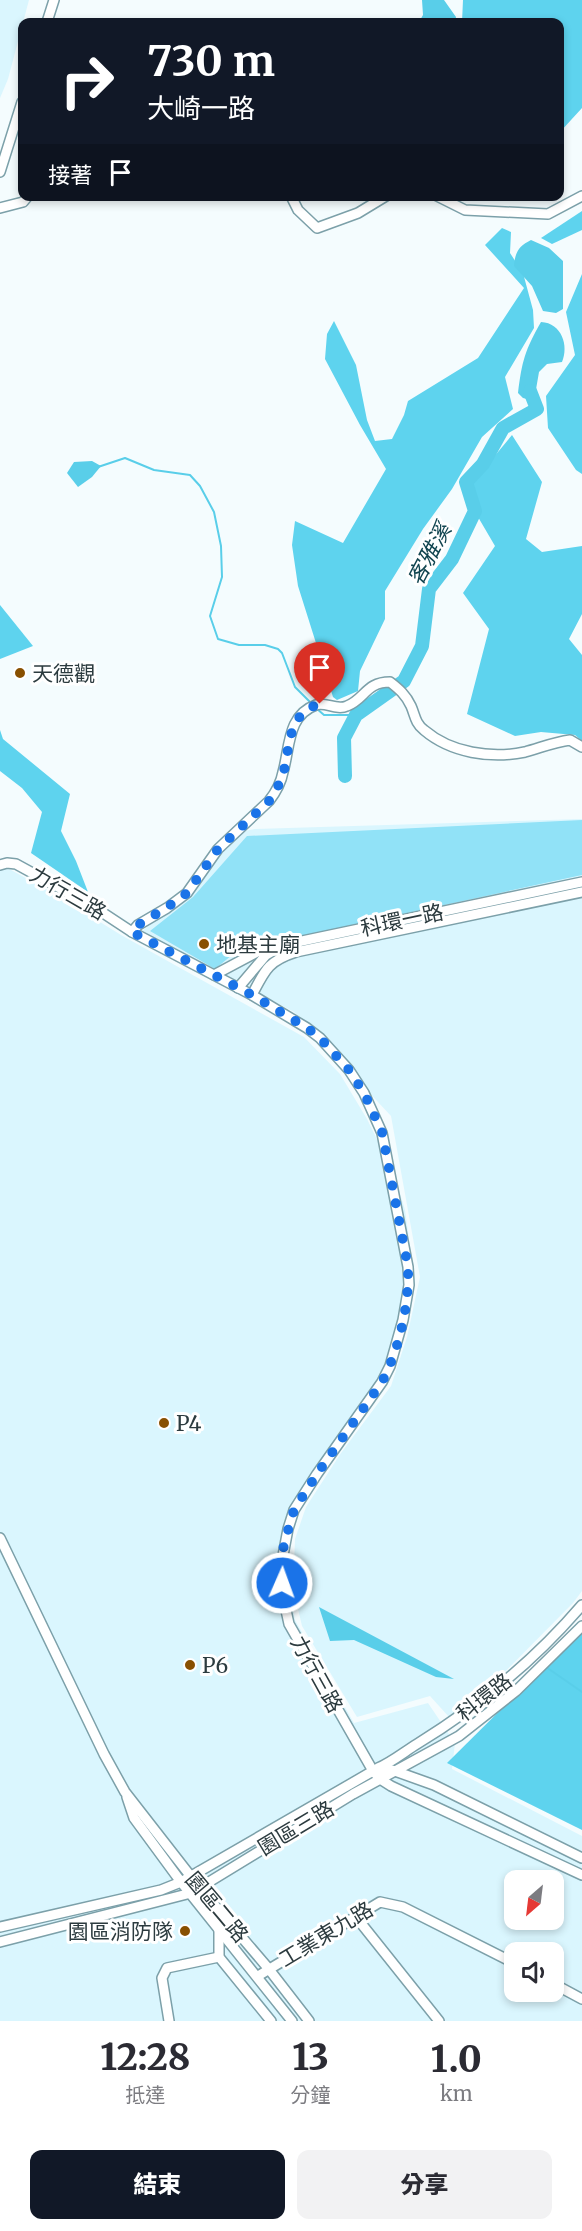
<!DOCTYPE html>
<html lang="zh-TW">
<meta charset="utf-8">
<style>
:root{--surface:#fff;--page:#f2f2f3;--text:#2b2b33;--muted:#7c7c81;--accent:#111827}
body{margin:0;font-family:Merriweather,"Noto Sans TC",serif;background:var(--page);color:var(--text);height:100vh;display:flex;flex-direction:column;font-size:22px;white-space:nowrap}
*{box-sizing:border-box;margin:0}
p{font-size:20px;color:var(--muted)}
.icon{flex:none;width:33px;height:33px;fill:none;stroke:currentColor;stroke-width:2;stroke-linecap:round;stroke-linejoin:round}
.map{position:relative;height:2021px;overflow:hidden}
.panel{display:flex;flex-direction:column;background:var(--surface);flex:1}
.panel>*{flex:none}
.hud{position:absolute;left:18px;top:18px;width:546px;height:183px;border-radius:12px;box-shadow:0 3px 9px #0003;background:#111827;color:#fff;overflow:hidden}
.needle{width:39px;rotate:208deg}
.buttons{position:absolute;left:504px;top:1870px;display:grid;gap:12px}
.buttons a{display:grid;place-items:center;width:60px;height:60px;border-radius:12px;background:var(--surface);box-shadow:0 3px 9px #0003;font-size:30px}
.pin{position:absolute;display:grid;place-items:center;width:51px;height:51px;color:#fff;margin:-62px -26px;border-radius:50% 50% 50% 0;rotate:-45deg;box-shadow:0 0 6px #0007}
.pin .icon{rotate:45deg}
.me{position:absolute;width:66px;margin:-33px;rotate:2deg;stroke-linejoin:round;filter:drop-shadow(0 0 4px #0008)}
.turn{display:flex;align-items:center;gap:21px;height:126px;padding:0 30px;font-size:27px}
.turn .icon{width:78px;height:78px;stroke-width:2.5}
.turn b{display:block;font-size:42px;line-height:51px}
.then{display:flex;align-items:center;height:57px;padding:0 30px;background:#0003;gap:12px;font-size:22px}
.eta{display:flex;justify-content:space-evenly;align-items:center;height:102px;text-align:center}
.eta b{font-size:36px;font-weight:800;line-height:42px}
.cta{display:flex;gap:12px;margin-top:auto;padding:12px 30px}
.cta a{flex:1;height:69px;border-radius:12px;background:var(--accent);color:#fff;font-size:24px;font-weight:800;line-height:69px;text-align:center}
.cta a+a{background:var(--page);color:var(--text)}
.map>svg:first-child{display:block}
</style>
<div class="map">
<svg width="582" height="2021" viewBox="0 0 582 2021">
<rect width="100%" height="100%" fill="#f4fcfe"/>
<!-- built -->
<g fill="#daf6fe" fill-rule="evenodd">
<path d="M0,0H29L8,79L0,98Z"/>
<path d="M582,819V1591L573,1603L495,1682L449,1717L430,1696L357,1717L302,1626L293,1588L295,1539L306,1507L341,1453L391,1386L407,1337L420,1277L391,1116L294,1012L142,931L194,890L214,861L244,831L255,829Z"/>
<path d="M0,864L55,894L121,935L304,1037L340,1074L367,1119L394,1174L405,1210L415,1282L405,1334L388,1384L368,1408L302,1505L290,1538L287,1575L295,1620L354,1723L428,1703L455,1743L452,1769L582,1836V2021H0ZM514,1881H554V1920H514ZM514,1953H554V1992H514Z"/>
</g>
<!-- green -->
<path fill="#91e2f7" d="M582,820V875L306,935L243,946L215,969L150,931L193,897L247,836Z"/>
<!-- forest -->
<g fill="#5ed3ee">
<path d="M463,0H582V108L560,132V22H462Z"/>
<path d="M582,211V230L552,244L541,238Z"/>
<path d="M502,228L511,232L510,253L523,273L533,310L534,328L505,377L513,409L482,437L452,489L423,529L385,591V619L360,671L358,691L337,700L333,697L298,586L292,545L295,521L343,543L386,469L360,425L325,359L327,334L334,321L356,365L367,420L375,441L392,439L404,415L408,401L478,358L524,288L485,245Z"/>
<path d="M582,274V474L576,470L548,428L546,396L575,355L566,312Z"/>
<path d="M512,435L542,482L526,539L542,552L582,546V614L569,639L582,655V741L575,735L541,732L515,736L467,714L489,629L463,593L495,546L464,493Z"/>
<path d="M0,605L33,646L0,659Z"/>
<path d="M0,730L3,739L70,794L61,831L76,861L88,892L31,853L42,812L22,788L0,771Z"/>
<path d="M582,1629V1830L447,1763Z"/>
</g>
<!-- water -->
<g fill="#59cee9">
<path d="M422,0H444L456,17L455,22H419L423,15Z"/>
<path d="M531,240L549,248L563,261V309L556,313L543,311L532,286L514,266C515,252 519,246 531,240Z"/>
<path d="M541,322C562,323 569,346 562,362L547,364L539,372L534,401L523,398L518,393C522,361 525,350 541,322Z"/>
<path d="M92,461L101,466L92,477L78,487L67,473L74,462Z"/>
<path d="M319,1607L454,1679L436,1677L354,1640L330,1641Z"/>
</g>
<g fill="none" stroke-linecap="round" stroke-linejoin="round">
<!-- stream -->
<g stroke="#59cee9" stroke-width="2">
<path d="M98,467L125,458L154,470L190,475L200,486L214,512L221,546L222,577L210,616L218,639L239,645H265L278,649L282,653L295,687L312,704"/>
<path d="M316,708L324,715H356"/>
<path d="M546,1667L582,1692"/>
</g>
<!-- river -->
<path stroke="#59cee9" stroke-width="14" d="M345,776L344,738L356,715L404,681L422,646L429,589L452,559L475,511L466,482L483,464L503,428L537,409L530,391"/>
<!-- minor casing -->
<g stroke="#7ca0a9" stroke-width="12">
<g id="minor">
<path d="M47,22L54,0"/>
<path d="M0,172L22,102"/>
<path d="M291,196L298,210L317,228L358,213L386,196"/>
<path d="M437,196L465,210L548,214L582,196"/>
<path d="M0,208L23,202L28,196"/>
<path d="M0,865L7,863L16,864L91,905L132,932L252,995L307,1028L320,1038L349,1070L364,1093L382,1133L408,1267L409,1285L403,1320L390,1366L382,1382L317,1474L294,1510L288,1529L281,1566L284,1601L289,1624L373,1771L380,1779L391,1786L582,1875"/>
<path d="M132,932L138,925L167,908L187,893L218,849L269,801C276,792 281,783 283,772C290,748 287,715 316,705C325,701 336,711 347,706C365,699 366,682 390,682C399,689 406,695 411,706C415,715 415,723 424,730C451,753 491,759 525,752C540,748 554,742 570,740L582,747"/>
<path d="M214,975L261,950L273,948"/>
<path d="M238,988L266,955L283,945L582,882"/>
<path d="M252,995C265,970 268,961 296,952L582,892"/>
<path d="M0,1538L104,1754L125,1792L199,1887L268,1968L309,2021"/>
<path d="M378,1768C392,1762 404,1752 417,1744C479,1706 535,1660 582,1605"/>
<path d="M127,1797L134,1818L181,1882L292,2021"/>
<path d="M356,1917L439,2021"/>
<path d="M0,1927L161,1890L181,1882L373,1771L392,1770L434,1785L582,1858"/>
<path d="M219,1927V1957L271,2021"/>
<path d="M0,1942L191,1893L353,1794L459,1736L516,1691L582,1626"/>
<path d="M258,1976L380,1902L403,1907L514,1963"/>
<path d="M554,1984L582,1999"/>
<path d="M169,2021L162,1978L167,1968L219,1957"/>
</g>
</g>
<!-- minor -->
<use href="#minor" stroke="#fff" stroke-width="9"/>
</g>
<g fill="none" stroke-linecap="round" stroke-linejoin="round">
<!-- route -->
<path stroke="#1a73e8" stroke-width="10" stroke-dasharray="0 18" d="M282,1583L281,1566L284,1544L294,1510L317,1474L382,1382C400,1347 409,1306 408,1267L382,1132L364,1093L349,1070L320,1038L307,1028L252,995L132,932L138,925L166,908L187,893L218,849L269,801C277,790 282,779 285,766C290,741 290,712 320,704"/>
</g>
<!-- markers -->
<g fill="#885001" stroke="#fff" stroke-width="2">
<circle cx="20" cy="673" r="6"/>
<circle cx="204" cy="944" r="6"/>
<circle cx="164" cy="1423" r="6"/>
<circle cx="190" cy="1665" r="6"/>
<circle cx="185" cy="1931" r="6"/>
</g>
<g text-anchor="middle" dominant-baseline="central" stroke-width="6" stroke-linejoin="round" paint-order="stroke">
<!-- poi labels -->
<g font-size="21" fill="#2c3b3f" stroke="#fff" text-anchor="start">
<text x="32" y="673">天德觀</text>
<text x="216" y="944">地基主廟</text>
<text x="176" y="1423">P4</text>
<text x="202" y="1665">P6</text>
<text x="173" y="1931" text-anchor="end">園區消防隊</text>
</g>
<!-- street labels -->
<g font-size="21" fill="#2c3b3f" stroke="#fff">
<text transform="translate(68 893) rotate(30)">力行三路</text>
<text transform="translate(402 920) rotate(-12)">科環一路</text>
<text transform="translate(317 1674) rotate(61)">力行三路</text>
<text transform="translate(484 1697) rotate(-38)">科環路</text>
<text transform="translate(296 1828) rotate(-31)">園區三路</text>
<text transform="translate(217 1907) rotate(50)">園區二路</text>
<text transform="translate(326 1934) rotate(-31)">工業東九路</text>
</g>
<!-- water labels -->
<g font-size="22" font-style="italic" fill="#114550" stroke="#fff">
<text transform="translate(429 554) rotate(-62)">客雅溪</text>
</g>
</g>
</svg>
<div class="buttons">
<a><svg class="needle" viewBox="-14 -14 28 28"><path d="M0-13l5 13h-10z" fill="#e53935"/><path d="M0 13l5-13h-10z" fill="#7c7c81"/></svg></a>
<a><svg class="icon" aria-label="sound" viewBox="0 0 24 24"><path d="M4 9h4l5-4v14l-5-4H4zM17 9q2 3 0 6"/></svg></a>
</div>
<div class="pin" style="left:320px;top:704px;background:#d93025"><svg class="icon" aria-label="arrive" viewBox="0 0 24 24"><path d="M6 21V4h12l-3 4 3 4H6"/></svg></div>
<svg class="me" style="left:282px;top:1583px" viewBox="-20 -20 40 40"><circle r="17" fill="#1a73e8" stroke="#fff" stroke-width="3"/><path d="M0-11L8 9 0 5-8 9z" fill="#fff"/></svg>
<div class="hud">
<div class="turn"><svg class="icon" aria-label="right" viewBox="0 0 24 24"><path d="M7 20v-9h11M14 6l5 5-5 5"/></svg><div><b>730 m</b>大崎一路</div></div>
<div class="then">接著<svg class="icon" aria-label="arrive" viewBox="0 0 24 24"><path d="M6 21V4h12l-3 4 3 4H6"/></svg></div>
</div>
</div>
<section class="panel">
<div class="eta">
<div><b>12:28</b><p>抵達</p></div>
<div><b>13</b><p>分鐘</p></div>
<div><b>1.0</b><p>km</p></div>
</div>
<div class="cta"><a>結束</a><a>分享</a></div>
</section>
